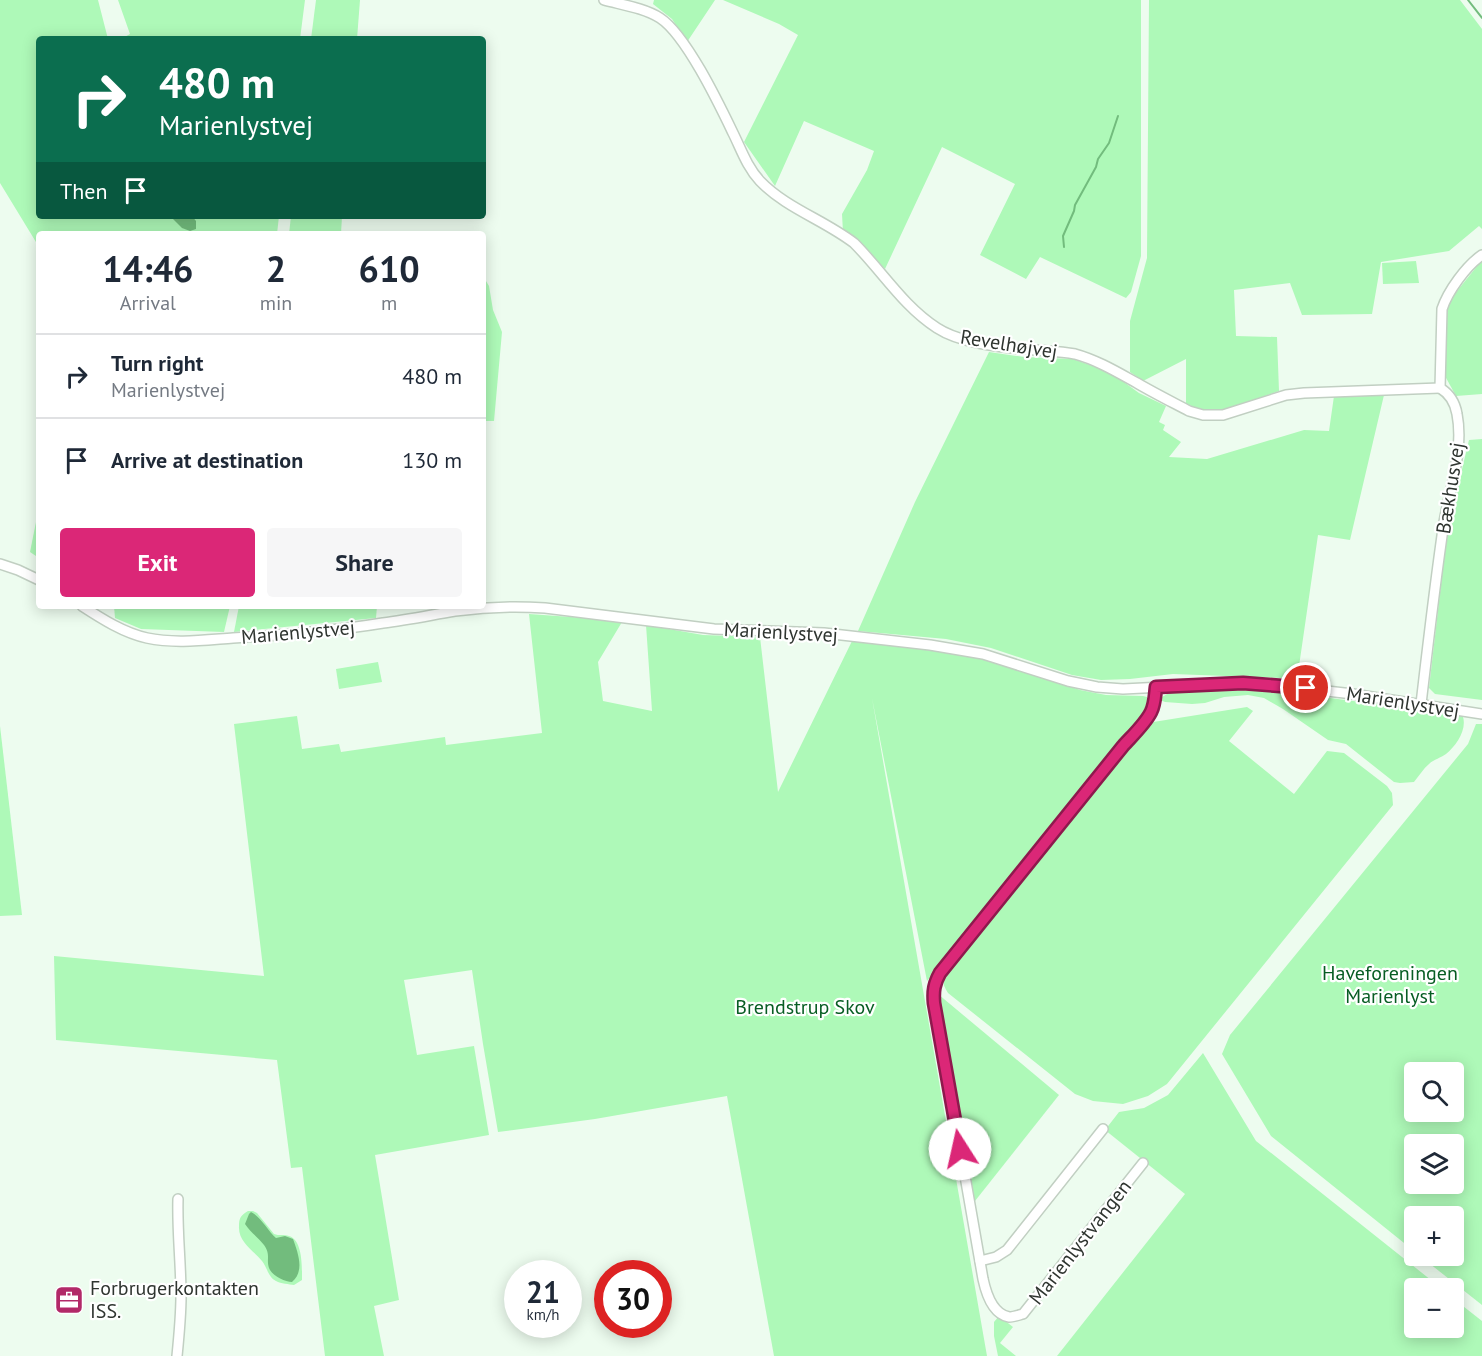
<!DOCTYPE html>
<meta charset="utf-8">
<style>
:root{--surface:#fff;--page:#f6f6f7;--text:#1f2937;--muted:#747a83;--line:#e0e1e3;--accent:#db2777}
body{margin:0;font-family:"PT Sans",sans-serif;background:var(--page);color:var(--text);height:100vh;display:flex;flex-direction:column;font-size:22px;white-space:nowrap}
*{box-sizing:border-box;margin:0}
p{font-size:20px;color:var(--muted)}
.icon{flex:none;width:33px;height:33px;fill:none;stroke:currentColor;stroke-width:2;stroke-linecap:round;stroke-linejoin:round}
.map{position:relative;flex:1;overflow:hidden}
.sheet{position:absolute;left:36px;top:231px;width:450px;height:378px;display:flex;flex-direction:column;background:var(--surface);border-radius:6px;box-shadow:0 3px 15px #0003}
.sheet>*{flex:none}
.top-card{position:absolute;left:36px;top:36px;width:450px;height:183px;border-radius:6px;box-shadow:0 3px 15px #0003;background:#0b6e4f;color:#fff;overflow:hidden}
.controls{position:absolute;left:1404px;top:1062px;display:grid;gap:12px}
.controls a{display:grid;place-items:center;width:60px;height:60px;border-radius:6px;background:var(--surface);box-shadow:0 3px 15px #0003;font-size:30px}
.speed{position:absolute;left:504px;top:1260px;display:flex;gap:12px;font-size:30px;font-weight:700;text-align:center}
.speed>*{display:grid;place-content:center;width:78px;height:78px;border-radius:50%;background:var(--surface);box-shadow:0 3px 15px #0003;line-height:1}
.speed small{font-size:15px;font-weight:400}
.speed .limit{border:9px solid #d22;background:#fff;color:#111}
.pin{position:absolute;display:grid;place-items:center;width:51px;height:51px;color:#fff;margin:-26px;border:3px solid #fff;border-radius:50%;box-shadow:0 2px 6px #0007}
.me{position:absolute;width:66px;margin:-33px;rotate:350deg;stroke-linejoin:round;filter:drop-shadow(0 0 4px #0008)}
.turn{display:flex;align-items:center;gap:21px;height:126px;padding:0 24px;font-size:27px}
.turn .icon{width:78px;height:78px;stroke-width:2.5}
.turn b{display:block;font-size:42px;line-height:51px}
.then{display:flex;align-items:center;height:57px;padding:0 24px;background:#0003;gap:12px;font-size:22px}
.eta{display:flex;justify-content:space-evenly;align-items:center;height:102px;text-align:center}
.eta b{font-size:36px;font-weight:700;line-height:42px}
.button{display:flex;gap:12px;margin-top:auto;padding:12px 24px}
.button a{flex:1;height:69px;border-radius:6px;background:var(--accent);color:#fff;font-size:24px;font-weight:700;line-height:69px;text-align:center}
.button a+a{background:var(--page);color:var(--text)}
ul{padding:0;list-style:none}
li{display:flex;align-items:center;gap:18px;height:84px;padding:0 24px;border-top:2px solid var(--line)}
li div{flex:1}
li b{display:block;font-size:22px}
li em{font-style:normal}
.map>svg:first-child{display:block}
</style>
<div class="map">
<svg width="1482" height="1356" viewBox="0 0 1482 1356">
<rect width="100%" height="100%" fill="#edfcef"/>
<!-- green -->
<g fill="#aef9b8" fill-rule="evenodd">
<path d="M0,0H98L108,39H39V216H279L277,234H39V247L0,183Z"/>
<path d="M118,0H305L300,39H121L130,34Z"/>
<path d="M316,0H360L357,39H311Z"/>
<path d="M654,0H715L687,42L672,19L653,4Z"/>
<path d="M723,0H1141V256L1131,292L1126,298L1040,257L1026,279L980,255L1015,184L942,147L885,269L863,246L843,232L842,214L867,170L874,151L804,121L775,186L744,142L798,35L779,24Z"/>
<path d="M1149,0H1460L1482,29V229L1479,226L1449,251L1381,262L1372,314L1302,315L1290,283L1234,290L1236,336L1277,337L1279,391L1230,409L1208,412L1186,404V359L1143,381L1130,372V321L1147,258Z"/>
<path d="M291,216H342L341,234H289Z"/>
<path d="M1482,260V394L1456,396L1445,376L1446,312L1449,301Z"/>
<path d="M1416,261L1419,283L1383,284L1382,263Z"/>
<path d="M483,276L489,286L493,310L502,332L494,421H483Z"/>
<path d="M989,352L1024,357L1073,359L1110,372L1139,393L1166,406L1159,422L1165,425L1163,430L1181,442L1169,457L1207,459L1304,430L1329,431L1334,396L1384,395L1350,540L1318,535L1297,680L1282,678L1173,674L1130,679L1101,680L1072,675L991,648L946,639L858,631L915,502Z"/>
<path d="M1482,439V700L1435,694L1429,688L1447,532L1469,440Z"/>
<path d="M38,512H39V558L30,552Z"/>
<path d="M114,606H230L224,632L141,629L115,618Z"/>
<path d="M239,606H377L376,618L234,632Z"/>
<path d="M529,614L613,620L622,622L598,662L603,701L652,711L646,625L703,635L760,637L778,792L853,639L966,655L1006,664L1080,690L1106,695L1143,696L1147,697L1150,705L1138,721L927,981L872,698L987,1356H774L727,1096L595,1119L498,1132L483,1044L472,970L404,980L417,1055L474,1046L489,1135L375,1155L399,1300L374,1306L384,1356H325L302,1167L291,1168L277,1060L56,1040L54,956L264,976L234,724L297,716L302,749L339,744L341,752L445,737L446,745L542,733Z"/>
<path d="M378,662L382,682L339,689L336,669Z"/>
<path d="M1236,690L1277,691L1452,714L1463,717C1467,730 1456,746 1446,754C1441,758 1434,759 1429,764C1423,769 1419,776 1414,782L1400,783L1394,782L1346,744L1328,740L1283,709L1264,698L1248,695L1224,697L1205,703L1192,704L1165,702L1160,700L1162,697L1169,693Z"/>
<path d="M1247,707L1253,711L1229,741L1294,794L1327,751L1344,753L1387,786L1392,793L1393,805L1167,1084L1148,1096L1123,1104L1093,1101L1075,1094L948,993C938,978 945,973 954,960L1147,723Z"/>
<path d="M1476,724H1482V1305L1420,1256H1454V1216H1414V1251L1271,1136L1222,1054L1230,1035L1468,744ZM1414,1072H1454V1112H1414ZM1414,1144H1454V1184H1414Z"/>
<path d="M0,726L22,915L0,916Z"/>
<path d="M938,994L1059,1095L975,1201L972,1198L937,1001Z"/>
<path d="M1203,1053L1256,1141L1441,1288H1414V1328H1454V1299L1482,1321V1356H1057L1185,1194L1105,1130L1119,1112L1144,1108L1168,1095Z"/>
<path d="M248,1211H253L257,1213L274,1234C279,1236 284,1234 289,1236C303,1240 302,1268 302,1280L294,1285C289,1284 281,1284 276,1281C268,1277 267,1267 262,1261C253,1250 238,1242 239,1226C239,1218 241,1215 248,1211Z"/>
<path d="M999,1316L1013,1327L1000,1343L1016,1356H998L994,1336V1322Z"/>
</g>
<!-- water -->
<g fill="#72bc7d">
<path d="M170,216H192L196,221V229L190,231L182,228Z"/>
<path d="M251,1212C260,1216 268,1231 276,1238L285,1236L293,1239C298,1253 305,1271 292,1282C285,1282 272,1276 269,1268C266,1259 271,1255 264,1245C258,1237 250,1232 245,1224L249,1214Z"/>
</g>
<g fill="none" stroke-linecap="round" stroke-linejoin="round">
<!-- stream -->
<g stroke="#72bc7d" stroke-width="2">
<path d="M1468,0L1482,18"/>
<path d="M1064,247L1063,236L1074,211L1075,205L1096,167L1098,159L1109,143L1118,116"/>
</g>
<!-- minor casing -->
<g stroke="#c1cfc2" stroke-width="12">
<g id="minor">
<path d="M604,0C623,5 644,8 660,18C686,35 719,104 733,133C741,149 747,167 760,181C786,208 824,220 854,243C882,271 903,306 937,328C960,343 998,347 1025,349C1042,351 1059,351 1075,354C1097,360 1117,372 1137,383C1154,393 1172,402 1189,411L1203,415H1223L1286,395L1304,393L1440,388"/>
<path d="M1440,388L1442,309C1448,291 1466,266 1482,255"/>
<path d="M0,564L18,570L39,580"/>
<path d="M82,606C102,619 124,633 147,638C175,644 205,640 233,638C283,635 334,631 383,623C407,620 431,615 455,611C485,607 515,606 545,608L714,629L824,633L930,645L983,654L1068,681L1097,687L1123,689L1243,683L1283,686L1353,694L1482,714"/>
<path d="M1421,704C1428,644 1435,583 1444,522C1450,488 1464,450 1457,414C1455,402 1450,394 1440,388"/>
<path d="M1143,1163L1023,1314C1019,1315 1013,1317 1009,1317C992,1314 986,1293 983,1279L933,993L934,983L940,973L1123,746C1132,736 1145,725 1151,712C1155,704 1155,695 1156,687"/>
<path d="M980,1261L996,1257L1007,1250L1103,1129"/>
<path d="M177,1356C179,1336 181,1316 181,1296C181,1263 177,1231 178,1199"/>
</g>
</g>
<!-- minor -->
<use href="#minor" stroke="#fff" stroke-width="9"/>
</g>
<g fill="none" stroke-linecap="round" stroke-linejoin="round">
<!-- route casing -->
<g stroke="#8e194d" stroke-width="15">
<path id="route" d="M960,1149L934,1003C933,991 934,984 940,973L1123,746C1132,736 1145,724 1151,712C1155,704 1155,695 1156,687L1243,683L1306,688"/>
</g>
<!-- route -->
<use href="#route" stroke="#db2777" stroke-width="10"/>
</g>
<!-- icons -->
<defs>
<g id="office-square" transform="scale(1.5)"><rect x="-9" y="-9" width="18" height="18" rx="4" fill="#b22968" stroke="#fff"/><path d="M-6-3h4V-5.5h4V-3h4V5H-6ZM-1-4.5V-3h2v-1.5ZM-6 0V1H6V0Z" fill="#fff"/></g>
</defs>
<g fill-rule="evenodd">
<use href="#office-square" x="69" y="1300"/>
</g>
<g text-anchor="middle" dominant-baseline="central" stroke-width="4.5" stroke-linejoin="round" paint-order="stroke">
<!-- street labels -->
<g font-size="20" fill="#2f3530" stroke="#fff">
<text transform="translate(1009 344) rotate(9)">Revelhøjvej</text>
<text transform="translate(1450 488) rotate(-81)">Bækhusvej</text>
<text transform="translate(298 632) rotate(-5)">Marienlystvej</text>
<text transform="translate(781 632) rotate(3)">Marienlystvej</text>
<text transform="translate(1403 702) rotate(9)">Marienlystvej</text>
<text transform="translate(1080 1242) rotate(-52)">Marienlystvangen</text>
</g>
<!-- park labels -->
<g font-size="20" fill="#075d23" stroke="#fff">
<text x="1390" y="973">Haveforeningen<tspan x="1390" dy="23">Marienlyst</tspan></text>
<text x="805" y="1007">Brendstrup Skov</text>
</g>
<!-- poi labels -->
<g font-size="20" fill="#2f3530" stroke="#fff" text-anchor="start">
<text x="90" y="1288">Forbrugerkontakten<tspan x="90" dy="23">ISS.</tspan></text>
</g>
</g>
</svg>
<div class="controls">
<a><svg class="icon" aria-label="search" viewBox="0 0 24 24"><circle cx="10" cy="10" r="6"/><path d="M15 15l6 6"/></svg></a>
<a><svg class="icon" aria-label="layers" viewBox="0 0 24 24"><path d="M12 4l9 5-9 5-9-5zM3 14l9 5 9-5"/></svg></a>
<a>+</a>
<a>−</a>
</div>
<div class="speed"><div>21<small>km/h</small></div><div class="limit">30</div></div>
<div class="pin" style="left:1306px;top:688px;background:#d93025"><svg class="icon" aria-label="arrive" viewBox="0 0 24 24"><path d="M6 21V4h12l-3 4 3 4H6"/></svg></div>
<svg class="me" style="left:960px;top:1149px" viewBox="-20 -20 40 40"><circle r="19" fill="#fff"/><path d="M0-13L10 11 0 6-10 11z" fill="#db2777"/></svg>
<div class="top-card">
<div class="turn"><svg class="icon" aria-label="right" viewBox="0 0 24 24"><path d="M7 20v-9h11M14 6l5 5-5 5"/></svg><div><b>480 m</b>Marienlystvej</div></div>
<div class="then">Then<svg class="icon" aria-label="arrive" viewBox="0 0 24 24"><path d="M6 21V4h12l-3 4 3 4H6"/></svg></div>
</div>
<section class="sheet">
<div class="eta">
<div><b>14:46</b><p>Arrival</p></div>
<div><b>2</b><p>min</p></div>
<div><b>610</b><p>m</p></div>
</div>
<ul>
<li><svg class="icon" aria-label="right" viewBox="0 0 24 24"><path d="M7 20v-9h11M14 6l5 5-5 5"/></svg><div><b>Turn right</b><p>Marienlystvej</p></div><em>480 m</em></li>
<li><svg class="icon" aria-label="arrive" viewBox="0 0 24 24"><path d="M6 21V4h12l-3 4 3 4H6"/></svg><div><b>Arrive at destination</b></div><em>130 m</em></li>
</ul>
<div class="button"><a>Exit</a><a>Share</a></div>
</section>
</div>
